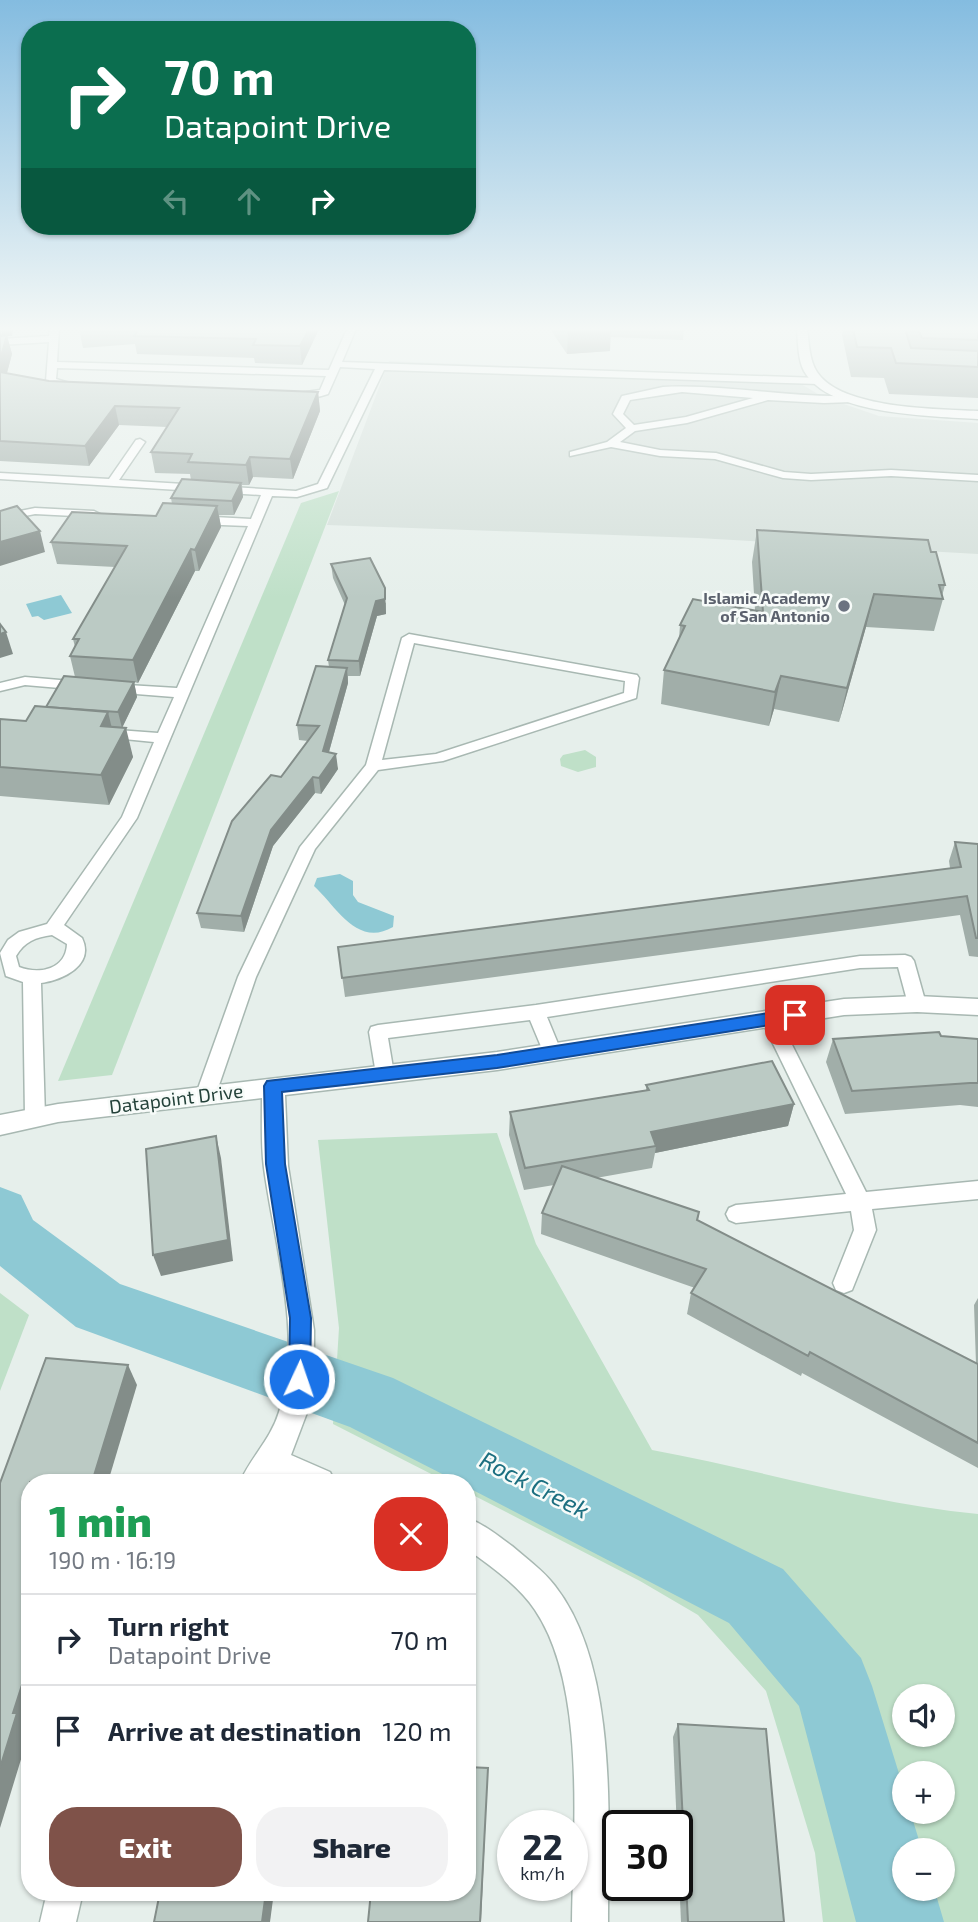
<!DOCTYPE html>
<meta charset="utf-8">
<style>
:root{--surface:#fff;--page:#f2f2f3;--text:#1f2937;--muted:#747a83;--line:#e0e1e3;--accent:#7f5249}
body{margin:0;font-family:"Exo 2",sans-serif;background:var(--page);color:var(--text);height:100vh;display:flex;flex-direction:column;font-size:26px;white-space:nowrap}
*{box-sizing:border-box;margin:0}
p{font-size:23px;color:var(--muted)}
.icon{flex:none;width:38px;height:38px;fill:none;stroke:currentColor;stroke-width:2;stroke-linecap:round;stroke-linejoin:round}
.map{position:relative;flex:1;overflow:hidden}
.sheet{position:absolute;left:21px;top:1474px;width:455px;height:427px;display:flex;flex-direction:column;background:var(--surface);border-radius:28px;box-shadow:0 2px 5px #0004}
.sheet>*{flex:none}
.hud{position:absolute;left:21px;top:21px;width:455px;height:214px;border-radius:28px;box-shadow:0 2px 5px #0004;background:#0b6e4f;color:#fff;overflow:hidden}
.buttons{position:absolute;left:892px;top:1684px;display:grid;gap:14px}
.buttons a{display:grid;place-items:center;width:63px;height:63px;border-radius:50%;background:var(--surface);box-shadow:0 2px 5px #0004;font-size:35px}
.speed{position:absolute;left:497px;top:1810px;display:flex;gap:14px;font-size:35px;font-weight:700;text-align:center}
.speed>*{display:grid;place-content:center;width:91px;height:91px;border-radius:50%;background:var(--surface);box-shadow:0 2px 5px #0004;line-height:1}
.speed small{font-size:18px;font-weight:400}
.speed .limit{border:4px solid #111;border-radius:10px;background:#fff;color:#111}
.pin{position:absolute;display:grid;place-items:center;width:60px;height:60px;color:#fff;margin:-30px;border-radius:14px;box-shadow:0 4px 10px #0006}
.me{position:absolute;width:77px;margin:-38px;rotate:3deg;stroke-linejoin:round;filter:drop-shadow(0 0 5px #0008)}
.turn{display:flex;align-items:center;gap:24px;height:147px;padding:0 28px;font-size:32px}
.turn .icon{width:91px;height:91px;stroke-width:2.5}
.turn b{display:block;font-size:49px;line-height:60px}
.lanes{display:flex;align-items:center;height:66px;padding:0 28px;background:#0003;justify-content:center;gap:35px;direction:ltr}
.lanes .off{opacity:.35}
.round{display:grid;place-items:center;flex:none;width:74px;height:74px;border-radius:28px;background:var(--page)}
.summary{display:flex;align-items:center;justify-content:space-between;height:119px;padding:0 28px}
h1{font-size:42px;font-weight:800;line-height:52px;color:#1e9e55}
.cta{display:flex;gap:14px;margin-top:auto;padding:14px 28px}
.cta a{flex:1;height:80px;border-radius:28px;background:var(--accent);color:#fff;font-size:28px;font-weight:800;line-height:80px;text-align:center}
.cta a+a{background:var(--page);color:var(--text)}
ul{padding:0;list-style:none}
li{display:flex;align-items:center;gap:21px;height:91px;padding:0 28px;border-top:2px solid var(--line)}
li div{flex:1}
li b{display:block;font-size:26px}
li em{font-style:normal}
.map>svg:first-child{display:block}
</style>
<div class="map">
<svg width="978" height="1922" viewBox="0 0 978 1922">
<rect width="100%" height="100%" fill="#e6efeb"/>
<!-- built -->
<path fill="#d4dfda" d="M389,361L791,378L823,397L879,416L978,423V554L698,538L327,525Z"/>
<!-- green -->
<g fill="#bfe0c8" fill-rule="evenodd">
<path d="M339,491L112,1075L58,1081L301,503Z"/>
<path d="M585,750L596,757V767L578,772L561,766L560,759L563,755Z"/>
<path d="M497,1133L536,1244L652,1450C761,1470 868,1503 978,1514V1922H823L815,1853L766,1691L698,1615L640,1581L467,1492V1482H447L333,1424L339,1328L318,1140ZM905,1696H943V1734H905ZM905,1773H943V1811H905ZM905,1850H943V1888H905Z"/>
<path d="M0,1293L29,1315L0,1391Z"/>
</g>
<!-- water -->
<g fill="#8ec9d4">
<path d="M61,595L72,613L44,620L38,616L32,617L26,604Z"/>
<path d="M340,874L353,881V895L358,902L394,916L393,927C357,948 336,906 314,886L317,878Z"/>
</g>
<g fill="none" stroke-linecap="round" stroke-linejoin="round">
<!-- river -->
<path fill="#8ec9d4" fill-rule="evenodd" d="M0,1187L21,1195L33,1220L120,1284L393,1378L783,1569L861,1658L872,1686L905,1793V1811H910L922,1850H905V1888H934L944,1922H856L799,1706L729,1623L467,1487V1482H458L350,1427L76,1327L0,1266Z"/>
<!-- lane casing -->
<g stroke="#a8b8b2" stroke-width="3">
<g id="lane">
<path d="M50,329H59L57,362L329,370L347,329H356L342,362L819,378L824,381L819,384L384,370L327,488L297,497L272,496L137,818L64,925L82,938C95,965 63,980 41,983L45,1117L42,1123L35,1125L28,1123L25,1117L23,982L6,976L0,953L8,940L19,932L47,924L122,817L154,742L104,737L97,733L104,729L158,733L174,697L111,692L104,688L111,684L177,688L248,526L196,524L190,520L196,516L251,519L261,495L0,479V473L109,479L136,440L140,439L145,442L119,480L296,491L318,484L375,369L340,367L328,394C316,398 305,400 292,398V394L320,390L326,376L57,368L56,379L76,385L77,387L72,390L46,381L49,342L0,345V339L49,336ZM52,935L67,944C66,969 40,975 19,967L16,956C24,942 36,937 52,935Z"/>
<path d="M663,387C726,384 788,398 852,396L857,399L852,402L824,403L768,400L687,423L635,431L620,442L660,450L716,453L784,472L811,474L891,470L978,475V481L891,476L811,480L783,478L715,459L660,456L611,447L570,456V452L607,442L626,428L613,414L622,396ZM682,392L753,398L686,417L634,425L623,414L630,400Z"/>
<path d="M35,508L94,511L100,514L94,517L35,514L0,521V515Z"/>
<path d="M409,634L637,675L639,678L636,698L443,761L378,770L315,849L256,977L216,1094L213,1099L206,1102L199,1099L196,1094L238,977L300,847L366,765L402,638ZM414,643L625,681L624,693L436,754L382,760Z"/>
<path d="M25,677L83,682L90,686L83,690L25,685L0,691V683Z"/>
<path d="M905,955L911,957L914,961L926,1004L923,1009H911L908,1004L898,967L860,968L547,1017L561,1051L559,1056L552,1058L545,1056L530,1020L388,1038L394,1074L392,1079L385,1081L378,1079L376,1074L369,1032L371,1027L378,1025L536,1005L860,956Z"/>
<path d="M770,1012L776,1014L779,1019L866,1192L978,1181V1199L872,1209L876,1230L852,1290L844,1293L836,1290L833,1283L854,1230L851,1211L736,1223L729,1220L726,1214L729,1208L736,1205L846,1194L761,1019L764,1014Z"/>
</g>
</g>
<!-- street casing -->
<g stroke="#a8b8b2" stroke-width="3">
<g id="street">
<path d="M797,329H807C809,342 809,360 817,372C841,409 937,409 978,411V419C933,416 829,416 804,371C798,360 798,342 797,329Z"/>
<path d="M917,996L978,999V1015L917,1012L844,1015L497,1070L285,1095L288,1166L314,1330V1371L308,1410L291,1455L330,1472L335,1482H286L276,1478L272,1482H240C251,1457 271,1439 279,1412C304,1338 274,1243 264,1168C261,1145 262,1121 262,1098L58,1122L0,1135V1115L58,1104L497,1052L844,999Z"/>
<path d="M467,1518C485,1525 497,1535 512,1546C527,1559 543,1570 555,1586C619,1668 608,1823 608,1922H572C573,1832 587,1687 535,1610C519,1586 491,1566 467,1549Z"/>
<path d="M47,1892H83L76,1922H40Z"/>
</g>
</g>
<!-- lane -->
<use href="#lane" fill="#fff" fill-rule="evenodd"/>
<!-- street -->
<use href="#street" fill="#fff" fill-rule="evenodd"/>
</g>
<!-- wall -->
<g fill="#a1aea9">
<path d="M0,329H13L12,336H7L12,354L7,373L49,381L318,392L320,411L293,479L253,477L249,485H242L243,497L234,515H219L221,527L199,571H195L138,683L134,682L137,697L122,728L133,757L109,805L0,796V719L26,721L46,707L75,677L70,656L75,647L73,639L115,567L57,564L51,542L156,516L172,504L171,498L191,480L190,474L155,473L151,452L167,427L119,425L89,466L0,461Z"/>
<path d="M79,329H319L302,365L255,363L254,358L137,354L135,344L83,348Z"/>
<path d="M550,329H684L683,340L610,337V351L567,354Z"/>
<path d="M843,329H978V398L889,394L884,378L851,377L842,335Z"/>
<path d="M757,530L931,552L945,585L942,596L943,599L934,631L866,627L839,722L774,709L769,726L661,704L664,670L679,639L680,625L755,610L752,562Z"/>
<path d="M331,564L386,603V614L377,616L360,676H348V683L329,752L338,769L321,794L315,793L273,846L244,932L201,928L197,913L281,777L308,741L299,740L297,725L329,667L328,660L345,605L333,578Z"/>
<path d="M955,842L978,844V957L969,956L960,915L345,997L338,947L950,868L949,861Z"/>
<path d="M941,1036L978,1039V1107L960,1105L845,1114L826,1062L833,1039Z"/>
<path d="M646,1085L794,1104L788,1126L655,1153L652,1168L596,1178L699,1212L698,1220L976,1364L974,1305L978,1298V1468L802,1373L801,1376L687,1314L691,1293L695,1288L541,1234L542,1213L554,1185L524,1190L509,1135L510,1112L646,1090Z"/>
<path d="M678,1724L784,1922H681L673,1737Z"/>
</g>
<!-- shaded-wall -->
<g fill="#838d89">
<path d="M0,329H13L12,336H7L12,354L2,391L0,383Z"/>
<path d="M309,329H319L302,365L300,346Z"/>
<path d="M589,329H611L610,351L567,354L568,330Z"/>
<path d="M318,392L320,411L293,479L290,459Z"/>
<path d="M115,406L119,425L89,466L85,446Z"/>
<path d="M250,457L253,477L249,485L246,465Z"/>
<path d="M241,483L243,497L234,515L232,501Z"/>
<path d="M217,506L221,527L199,571L195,550Z"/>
<path d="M40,531L45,552L0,566V542Z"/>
<path d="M191,549L195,571L138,683L133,660Z"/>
<path d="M385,588L386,614L377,616L360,676L359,661L376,601Z"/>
<path d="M874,594L866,627L839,722L847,688Z"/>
<path d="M6,632L13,654L0,658V634Z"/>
<path d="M347,668L348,683L325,766L323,751Z"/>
<path d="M781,676L774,709L769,726L775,692Z"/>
<path d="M134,682L137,697L122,728L118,712Z"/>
<path d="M108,712L115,741L101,726Z"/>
<path d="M126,728L133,757L109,805L101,775Z"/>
<path d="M336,754L338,769L321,794L319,778Z"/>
<path d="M313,777L315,793L273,846L244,932L241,916L271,830Z"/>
<path d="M794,1104L788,1126L655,1153L656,1146L651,1132Z"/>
<path d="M216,1136L221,1158L233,1261L161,1276L153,1255Z"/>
<path d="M128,1365L137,1385L108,1482H92Z"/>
<path d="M472,1608V1624L467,1717V1690Z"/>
<path d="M30,1660V1718L28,1724L30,1726V1730L0,1828V1768L13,1713Z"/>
<path d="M488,1768L481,1922H480Z"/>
<path d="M266,1892H274L270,1922H262Z"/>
</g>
<!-- building -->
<g fill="#bbcac4" stroke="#838d89" stroke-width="2">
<path d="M0,329H4L2,336L7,335L0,360Z"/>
<path d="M139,329H309L300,346L253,345L256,339L134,336Z"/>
<path d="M567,329H589L568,330Z"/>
<path d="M853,329H905L911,348L978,351V367L896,363L891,348L857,347Z"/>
<path d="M918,329H978V340L922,338Z"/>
<path d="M0,372L49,381L318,392L290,459L250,457L246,465L188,462L192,454L151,452L179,408L115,406L85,446L0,441Z"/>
<path d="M182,479L241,483L232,501L171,498Z"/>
<path d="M163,503L217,506L195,550L191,549L133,660L70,656L79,639H73L127,546L51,542L72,512L156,516Z"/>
<path d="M17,506L40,531L0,542V511Z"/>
<path d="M757,530L928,540L931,552H936L945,585H939L943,599L874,594L847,688L781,676L775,692L664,670L685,626L680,625L693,599L763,612Z"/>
<path d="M370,558L385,588V599L376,601L359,661L328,660L347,598L331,564Z"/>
<path d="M0,624L6,632L0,634Z"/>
<path d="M316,666L347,668L323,751L336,754L319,778L313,777L271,830L241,916L197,913L232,821L271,775L281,777L319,726L297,725Z"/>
<path d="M64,676L134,682L118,712L46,707Z"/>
<path d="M35,706L108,712L101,726L126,728L101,775L0,767V719L26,721Z"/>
<path d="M955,842L978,844V938H976L967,896L342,978L338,947L961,867Z"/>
<path d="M939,1032L941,1036L978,1039V1083H970L852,1091L833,1039Z"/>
<path d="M772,1061L794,1104L651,1132L656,1146L525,1168L510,1112L649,1090L646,1085Z"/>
<path d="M216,1136L228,1240L153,1255L146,1149Z"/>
<path d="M562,1166L699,1212L697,1220L978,1364V1443L810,1352L808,1356L691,1293L706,1269L542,1213Z"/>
<path d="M46,1358L128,1365L92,1482H30V1660L13,1713H17L0,1768V1483Z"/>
<path d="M467,1607L472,1608L467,1690Z"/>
<path d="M678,1724L766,1729L784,1922H688Z"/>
<path d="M467,1767L488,1768L480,1922H368L371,1892H467Z"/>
<path d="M160,1892H266L262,1922H154Z"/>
</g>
<!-- sky -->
<linearGradient id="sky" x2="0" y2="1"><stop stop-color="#84bce0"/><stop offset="0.55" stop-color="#f4f8f6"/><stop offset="1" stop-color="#f4f8f6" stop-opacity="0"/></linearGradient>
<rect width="978" height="598" fill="url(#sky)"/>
<!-- route -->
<path fill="#1a73e8" stroke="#114b97" stroke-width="2" d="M795,1009L803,1015L795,1021L497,1068L282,1092L285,1164L311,1318L310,1379L307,1386L299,1389L292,1386L289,1379L290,1318L266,1164L264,1086L267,1081L497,1055Z"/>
<!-- markers -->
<circle fill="#6b7280" stroke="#f7fbf9" stroke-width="2.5" cx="844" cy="606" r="7"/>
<g text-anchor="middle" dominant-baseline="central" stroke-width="5" stroke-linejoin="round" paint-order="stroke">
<!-- far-worship labels -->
<g font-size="16" font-weight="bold" fill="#5b616d" stroke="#f7fbf9" text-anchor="end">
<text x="830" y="597">Islamic Academy<tspan x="830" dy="18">of San Antonio</tspan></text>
</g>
<!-- street labels -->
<g font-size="19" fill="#24423a" stroke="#f7fbf9">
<text transform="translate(176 1098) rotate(-7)">Datapoint Drive</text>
</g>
<!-- near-water labels -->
<g font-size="24" font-style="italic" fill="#1c6f80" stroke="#f7fbf9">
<text transform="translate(535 1484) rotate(27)">Rock Creek</text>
</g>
</g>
</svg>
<div class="buttons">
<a><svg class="icon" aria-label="sound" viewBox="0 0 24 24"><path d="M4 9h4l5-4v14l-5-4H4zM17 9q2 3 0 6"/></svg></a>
<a>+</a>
<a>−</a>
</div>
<div class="speed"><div>22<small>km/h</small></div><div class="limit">30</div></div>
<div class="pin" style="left:795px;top:1015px;background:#d93025"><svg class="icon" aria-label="arrive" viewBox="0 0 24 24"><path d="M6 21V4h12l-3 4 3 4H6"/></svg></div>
<svg class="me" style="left:299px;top:1379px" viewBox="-20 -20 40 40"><circle r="17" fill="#1a73e8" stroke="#fff" stroke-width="3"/><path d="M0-11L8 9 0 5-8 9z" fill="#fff"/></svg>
<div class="hud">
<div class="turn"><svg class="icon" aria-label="right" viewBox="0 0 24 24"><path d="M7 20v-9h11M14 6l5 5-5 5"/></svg><div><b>70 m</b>Datapoint Drive</div></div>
<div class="lanes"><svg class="icon off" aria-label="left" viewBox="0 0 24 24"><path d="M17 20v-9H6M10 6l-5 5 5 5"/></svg><svg class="icon off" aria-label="ahead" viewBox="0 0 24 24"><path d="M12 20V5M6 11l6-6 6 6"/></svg><svg class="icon" aria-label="right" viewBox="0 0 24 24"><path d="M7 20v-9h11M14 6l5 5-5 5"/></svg></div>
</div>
<section class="sheet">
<div class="summary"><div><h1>1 min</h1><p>190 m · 16:19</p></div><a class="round" style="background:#d93025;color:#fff"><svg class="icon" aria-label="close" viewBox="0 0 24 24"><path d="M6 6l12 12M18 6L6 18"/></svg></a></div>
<ul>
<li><svg class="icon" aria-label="right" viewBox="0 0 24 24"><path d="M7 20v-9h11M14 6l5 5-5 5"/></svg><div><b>Turn right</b><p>Datapoint Drive</p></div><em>70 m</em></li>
<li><svg class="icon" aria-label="arrive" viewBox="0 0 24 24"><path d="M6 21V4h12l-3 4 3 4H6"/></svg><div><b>Arrive at destination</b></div><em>120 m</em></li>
</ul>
<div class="cta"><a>Exit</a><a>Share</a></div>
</section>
</div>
